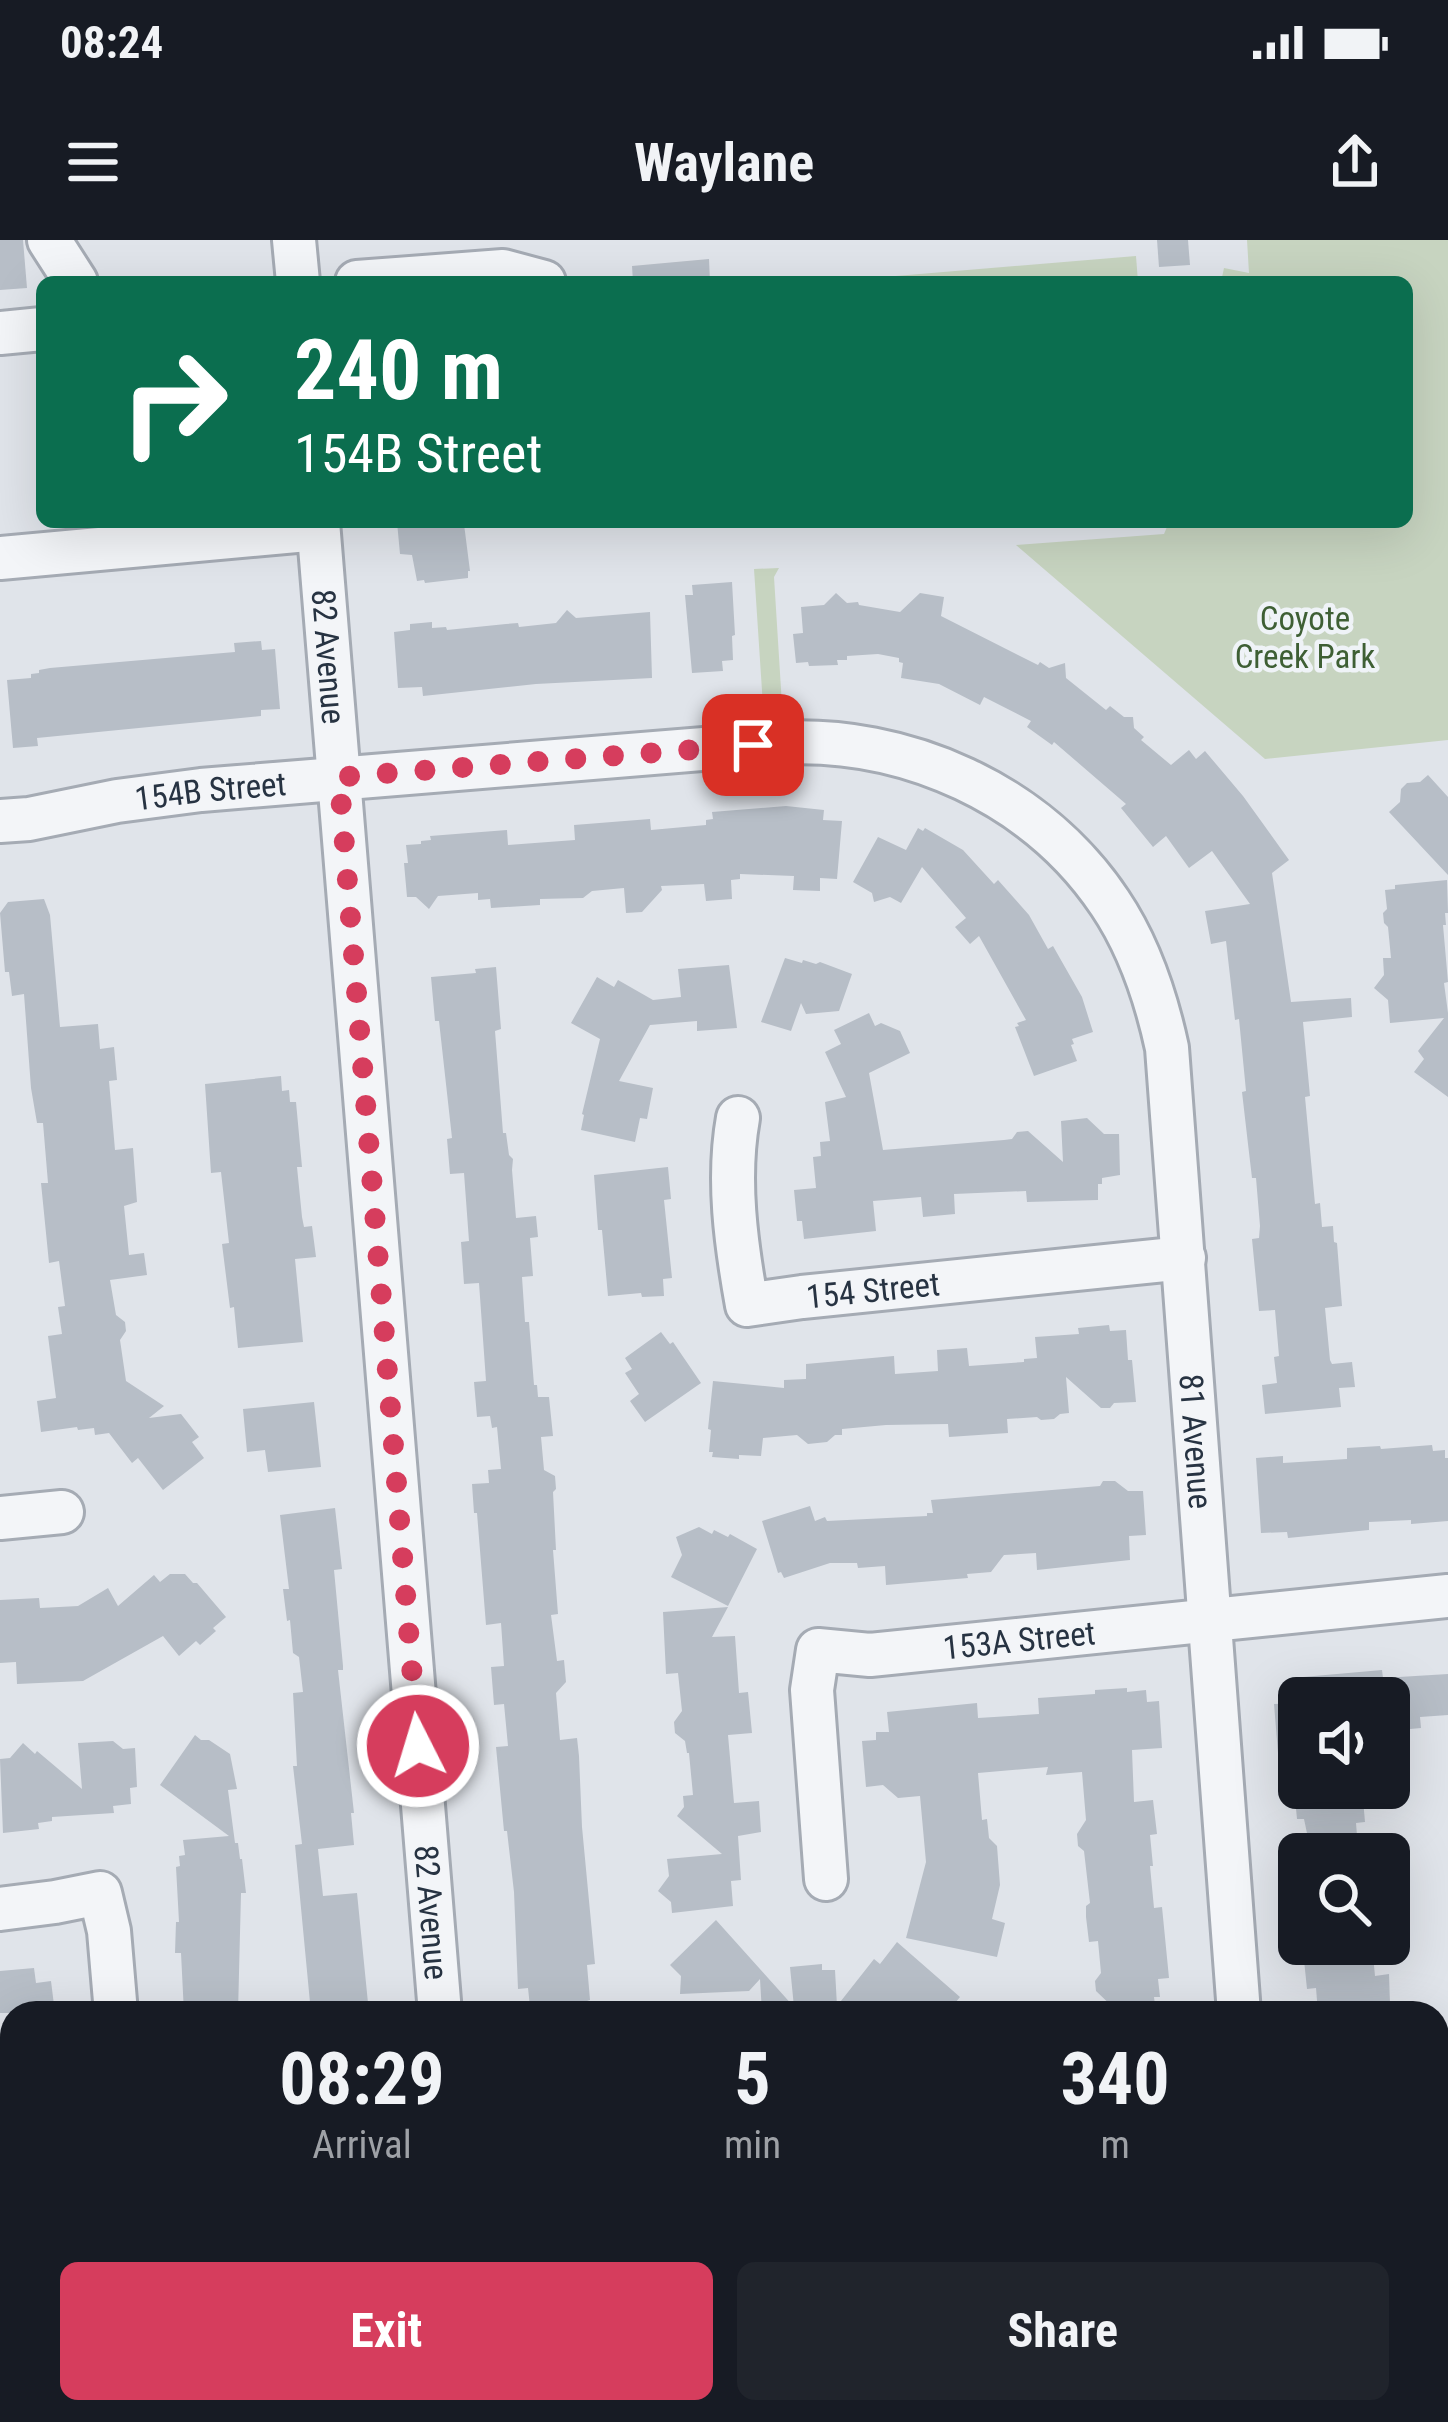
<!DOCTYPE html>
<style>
:root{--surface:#171b24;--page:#20242c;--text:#f1f3f6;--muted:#9ea1a6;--accent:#d63d5d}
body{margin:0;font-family:"Roboto Condensed",sans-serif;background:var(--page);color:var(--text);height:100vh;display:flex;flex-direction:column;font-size:45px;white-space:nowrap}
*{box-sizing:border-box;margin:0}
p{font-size:39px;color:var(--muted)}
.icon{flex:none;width:66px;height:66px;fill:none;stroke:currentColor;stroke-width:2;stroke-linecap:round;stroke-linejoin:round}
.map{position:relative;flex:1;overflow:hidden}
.side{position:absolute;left:0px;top:1761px;width:1449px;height:423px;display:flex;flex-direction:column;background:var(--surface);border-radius:36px 36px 0 0;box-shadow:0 12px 48px #0002}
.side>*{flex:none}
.top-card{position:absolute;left:36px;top:36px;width:1377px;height:252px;border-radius:18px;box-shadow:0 12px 48px #0002;background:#0b6e4f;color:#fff;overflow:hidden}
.tools{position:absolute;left:1278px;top:1437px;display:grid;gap:24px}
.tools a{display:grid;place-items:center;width:132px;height:132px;border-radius:18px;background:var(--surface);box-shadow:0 12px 48px #0002;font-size:60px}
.pin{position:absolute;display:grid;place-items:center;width:102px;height:102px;color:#fff;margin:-51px;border-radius:24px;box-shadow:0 6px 18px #0006}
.me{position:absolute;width:132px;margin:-66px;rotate:355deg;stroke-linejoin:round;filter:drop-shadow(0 0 9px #0008)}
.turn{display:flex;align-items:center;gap:42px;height:252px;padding:0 60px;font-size:54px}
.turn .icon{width:156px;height:156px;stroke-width:2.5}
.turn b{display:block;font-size:84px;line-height:102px}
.eta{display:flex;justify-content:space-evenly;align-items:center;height:204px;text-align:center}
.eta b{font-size:72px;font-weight:700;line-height:84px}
.primary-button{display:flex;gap:24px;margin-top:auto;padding:24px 60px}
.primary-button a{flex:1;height:138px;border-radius:18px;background:var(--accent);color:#fff;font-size:48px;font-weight:700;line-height:138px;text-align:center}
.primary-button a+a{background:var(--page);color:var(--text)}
.status{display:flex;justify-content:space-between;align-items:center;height:84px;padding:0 60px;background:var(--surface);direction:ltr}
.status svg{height:33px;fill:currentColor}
header{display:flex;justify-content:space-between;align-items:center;height:156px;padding:0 60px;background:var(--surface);font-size:54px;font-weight:700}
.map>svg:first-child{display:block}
</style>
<div class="status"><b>08:24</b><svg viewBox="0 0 49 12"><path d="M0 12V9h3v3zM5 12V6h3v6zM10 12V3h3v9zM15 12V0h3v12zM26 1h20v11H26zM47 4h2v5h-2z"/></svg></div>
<header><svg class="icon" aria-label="menu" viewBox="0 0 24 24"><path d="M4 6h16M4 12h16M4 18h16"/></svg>Waylane<svg class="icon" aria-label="share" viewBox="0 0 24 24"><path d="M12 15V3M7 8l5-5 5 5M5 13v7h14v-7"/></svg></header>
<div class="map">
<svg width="1448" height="2182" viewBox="0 0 1448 2182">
<rect width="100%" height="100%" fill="#e0e4ea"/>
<!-- green -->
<g fill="#c7d4c0">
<path d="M1247,0H1448V500L1265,519L1016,305L1164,294L1169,282H1407V42H1221L1224,28L1249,33Z"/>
<path d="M1136,16L1138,42H824Z"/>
<path d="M779,328L774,337L782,465L763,466L754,329Z"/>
</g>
<!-- building -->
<g fill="#b7bec7">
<path d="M0,0H23L27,48L0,50Z"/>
<path d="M1157,0H1188L1190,25L1159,27Z"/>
<path d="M709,19L710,42H633L632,26Z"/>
<path d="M397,282H431V287L464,284L470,331H468V338L425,343L424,340L417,341L412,315L400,314Z"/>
<path d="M732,342L735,395L732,396L733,420L722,421L723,431L692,433L685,355H693L692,345Z"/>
<path d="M836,353L847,363L858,362L859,365L900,372L920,353L944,357L941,376L1038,425L1040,422L1049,428L1065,423L1066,438L1106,470L1110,466L1124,477H1133L1134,488L1144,497L1141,500L1171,525L1189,510L1196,519L1205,511L1243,556L1289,620L1272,633L1291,762L1351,758L1352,777L1303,782L1310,856L1305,857L1315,964L1320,963L1322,987L1333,986L1334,1002L1337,1003L1342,1066L1325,1068L1330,1120L1332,1124L1352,1122L1355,1147L1339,1148L1341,1167L1265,1174L1262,1145L1277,1143L1274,1117L1279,1116L1275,1070L1259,1071L1252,999L1259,998L1260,986L1256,938H1252L1248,904L1242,852L1246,851L1239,779L1235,780L1226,701L1211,704L1205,671L1250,664L1212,611L1189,628L1166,596L1153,607L1121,568L1126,564L1054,502L1052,505L1027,487L1031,481L984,457L980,465L939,444L901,438L903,423L899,422V418L878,414L847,416V420H837L838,425L809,426L808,422L796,423L793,394L803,393L801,367L824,365Z"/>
<path d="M567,370L576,378L650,372L652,438L536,444L423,456L422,447L398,448L394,392L410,390V384L432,382V388L446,387L447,390L506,384L518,383L519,387L556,383Z"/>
<path d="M261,401L262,410L275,409L280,469L261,470V476L37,498L38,506L13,508L7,440L31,438V434L39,433V430L50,428L235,412L234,403Z"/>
<path d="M1428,535L1448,557V635L1389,572L1400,562L1401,549L1407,543L1420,542Z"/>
<path d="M786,566L824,570L823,580L842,581L837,639L820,638V651L793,650L794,636L740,634V639L731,640L732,659L706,661L704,644L661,646L662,650L642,672L626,673L624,648L592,651L583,658L540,659V665L491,668L490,659L478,660V653L438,656L429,669L416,657H407L404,623H408L406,605L421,604V601L431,600L430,596L507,590L508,605L575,600L574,585L650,579L651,590L706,585V580L713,579L712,572Z"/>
<path d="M918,588L923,591L925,588L963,610L994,644L998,640L1029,675L1048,709L1053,706L1082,757L1093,792L1072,799L1074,804L1071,805L1077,821L1034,836L1015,787L1019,786L1017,783L1026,780L979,696L970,704L955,687L966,678L922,627L901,663L890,657L874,662L872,653L853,642L878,597L906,610Z"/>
<path d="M1447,640L1448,673H1445L1446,685H1443L1448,742L1444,743L1448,773V857L1414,832L1424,819L1418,811L1444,778L1390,783L1388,760L1374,748L1384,735L1383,718H1391L1388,687L1384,683L1383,673L1387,669L1385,650L1395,649V645Z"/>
<path d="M44,659L50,675L60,787L98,784L100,809L114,807L117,840L109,841L115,910L133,908L137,962L124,966L129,1015L144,1013L147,1035L110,1040L116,1075L125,1082L126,1091L120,1100L126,1141L164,1166L149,1178L181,1174L199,1197L192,1202L204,1218L163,1250L138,1218L132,1223L109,1193L95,1195L94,1188L78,1190L77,1187L41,1192L37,1161L56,1158L48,1096L62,1094L58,1067L65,1066L59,1021L49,1023L41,943H48L43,883H37L31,848L24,754L12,756L9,732H5L0,673L8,662Z"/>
<path d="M785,718L802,723L803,720L816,724L820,722L852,734L839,771L806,774L801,763L791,791L761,782Z"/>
<path d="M729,725L737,788L697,791V781L650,785L619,841L653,848L647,879L640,878L635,902L581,890L584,875L582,874L600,799L571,783L597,737L614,747L618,740L653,760L681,757L678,729Z"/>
<path d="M496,727L501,789L495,791L503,893H506L509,915L513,919L512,930L516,978L536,976L538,997L530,998L533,1036L522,1037L525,1082H529L534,1145H537L538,1157H549L553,1196L541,1197L544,1230L555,1236L556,1249L553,1252L556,1310H553L558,1374L551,1375L557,1421L564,1420L566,1442L556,1453L560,1500L577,1498L579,1516L582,1587L595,1724L587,1725L590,1760L584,1762L586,1773H564L563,1764L530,1767L528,1748L518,1749L514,1652L507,1591H504L496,1507L508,1506L504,1464L494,1465L491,1427L504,1426L501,1383L486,1385L477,1273H474L472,1244L489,1243L488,1230L501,1229L497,1187L492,1188L490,1176L477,1177L474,1142L486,1141L479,1043L464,1044L461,1002L469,1001L464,933L450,934L447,899L452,898L439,781H435L431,737L476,733L475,729Z"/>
<path d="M869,773L875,786L881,783L900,791L910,813L869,833L883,910L1004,900L1012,899L1017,892L1028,891L1063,922L1061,881L1087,878L1104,894H1119L1120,935L1102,938V944H1098V960L1027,962L1026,951L954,954L955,974L923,977L921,957L873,961L876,991L804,999L802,981H797L794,950L816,948L813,917L821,916L820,902L830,901L825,862L846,857L825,812L841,804L834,790Z"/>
<path d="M281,836L282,851L289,850L290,862H296L302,927H297L302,977L304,987L312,986L316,1017L295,1019L303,1102L238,1108L234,1067L230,1068L222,1004L229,1003L221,932L211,933L205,844Z"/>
<path d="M668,927L671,959L664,960L672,1038L663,1039L664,1056L642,1057L641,1053L608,1056L602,990H598L594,935Z"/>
<path d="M1109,1085L1110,1091L1126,1090L1128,1120H1132L1136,1162L1114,1163L1110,1168H1101L1066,1137L1069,1173L1060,1174L1054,1179L1041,1180L1037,1177L1007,1179L1008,1193L949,1197L948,1184L886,1185L842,1189V1195H835L827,1202L808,1204L797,1195L763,1198L761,1216L739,1215V1219L712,1217L713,1212H709L711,1190L708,1189L713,1141L784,1148V1140L806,1139V1124L894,1116L895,1134L938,1131L937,1110L967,1108L969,1126L1024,1122V1119L1037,1118L1035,1097L1079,1094L1078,1088Z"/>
<path d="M661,1092L670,1104L673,1102L701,1143L645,1182L630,1161L639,1154L625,1133L632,1129L625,1118Z"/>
<path d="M314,1162L321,1227L268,1232L265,1210L247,1212L243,1169Z"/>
<path d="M1432,1205L1433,1211L1445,1210V1218H1448V1281L1411,1284V1280L1369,1282V1290L1288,1298L1287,1292L1261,1293L1256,1218L1283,1216V1223L1347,1219V1208L1380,1206L1381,1209Z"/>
<path d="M1103,1241H1115L1128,1251H1143L1146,1295L1129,1296L1130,1320L1037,1330L1036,1313L1004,1315L991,1332L967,1334L968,1338L886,1345L885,1326L858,1328L857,1323H830L784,1338L781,1332L778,1333L762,1281L810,1266L815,1281L825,1277L827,1281L927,1276V1273H933L931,1260L1100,1246Z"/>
<path d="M335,1268L342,1329L334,1330L343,1426V1430H338L354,1573H351L354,1605L318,1609L323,1656L357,1653L369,1773H311L295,1605L302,1604L293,1526H297L293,1453L303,1452L299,1417L293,1413L290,1380L287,1381L283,1349H289L280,1275Z"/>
<path d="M699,1287L712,1294L714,1290L728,1297L730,1294L757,1309L728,1366L671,1337L682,1315L676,1297Z"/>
<path d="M170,1334H185L193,1343H197L226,1377L213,1388L216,1391L200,1405L196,1401L179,1416L163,1396L83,1441L17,1444L16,1422L0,1423V1360L39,1358L40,1368L78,1366L108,1348L118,1366L154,1335L160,1342Z"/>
<path d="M728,1367L712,1397L735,1396L739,1453L748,1452L752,1493L728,1495L734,1563L759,1561L761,1592L738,1596L741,1640L731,1641L733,1666L672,1673L671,1662L658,1651L669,1636L667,1619L722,1614L677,1576L684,1567L683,1556L693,1555L689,1513H687L685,1501L675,1493L674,1482L682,1471L678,1433L666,1434L663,1372Z"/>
<path d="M1382,1430L1383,1438L1448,1434V1475L1420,1477L1421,1488L1389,1491V1458H1305L1303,1437Z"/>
<path d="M1127,1448V1452L1146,1450L1147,1462L1159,1461L1162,1508L1132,1510L1134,1562L1153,1560L1157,1594L1150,1595L1153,1626H1150L1154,1668L1162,1667L1169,1738L1158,1739L1160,1757H1154L1156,1773H1119L1096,1751L1095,1741L1101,1733L1098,1701L1089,1702L1086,1677V1666L1090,1663L1084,1611L1078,1606L1077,1594L1086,1580L1082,1532L1046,1535L1048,1527L978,1533L982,1580L987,1579L989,1598L997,1606L1000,1645L992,1679L1005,1683L997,1717L906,1698L926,1622L920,1556L898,1558L883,1545L866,1547L862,1501L876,1500V1492H889L887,1472L977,1463L978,1478L1039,1474L1038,1458L1095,1454V1450Z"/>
<path d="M1299,1463V1511L1278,1513L1274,1464Z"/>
<path d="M195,1495L201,1500H209L230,1514L237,1549L228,1550L235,1603H238L240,1619H242L246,1653H241L238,1773H184L181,1713H175L176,1682H179L176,1627L180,1626L179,1616L185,1615L183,1600L229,1596L160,1545Z"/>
<path d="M113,1501L123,1509L135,1508L137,1547L130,1548L131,1564L113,1566L114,1573L52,1577V1581L38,1583L39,1589L3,1593L0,1519L10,1518L23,1503L35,1514L37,1511L82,1549L78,1503Z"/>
<path d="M1294,1548H1362L1365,1582L1356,1583L1358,1608L1317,1612L1315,1597L1308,1598L1304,1579H1297Z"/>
<path d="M716,1680L794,1767L790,1727L822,1724V1730H835L837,1766L874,1719L880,1724L897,1702L960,1757L947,1773H762L760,1739L749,1751L680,1754L681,1736L670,1725Z"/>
<path d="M1337,1704L1338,1718L1373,1715L1375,1736L1389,1734L1390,1764L1375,1766V1769L1318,1773L1316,1748L1307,1749L1304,1720L1309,1719L1307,1706Z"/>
<path d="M34,1728L36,1743L51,1741L55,1773H0V1731Z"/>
</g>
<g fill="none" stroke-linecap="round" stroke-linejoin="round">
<!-- minor casing -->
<g stroke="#a5abb4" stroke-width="48">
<g id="minor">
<path d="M49,0L76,42"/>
<path d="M294,0L298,42"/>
<path d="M357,42L503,31L544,42"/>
<path d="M0,93L42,89"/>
<path id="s1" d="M318,282L440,1773"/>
<path d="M0,318L318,289"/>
<path id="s2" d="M0,581L29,579L117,561L201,550L776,503C906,495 1037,554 1110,663C1139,706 1156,757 1167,808L1239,1773"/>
<path id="s3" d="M738,878C727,939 736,1004 747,1065L802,1057L1184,1018"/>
<path d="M0,1278L62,1272"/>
<path id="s4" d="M826,1639L812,1450L818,1410L870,1415L1448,1356"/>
<path d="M0,1669L55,1662L100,1653L109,1691L116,1773"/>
<path d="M1437,1961L1448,1960"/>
<path d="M0,2089L12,2088"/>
<path d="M471,2172L472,2182"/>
<path d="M926,2172L927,2182"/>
</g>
</g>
<!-- minor -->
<use href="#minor" stroke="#f3f5f8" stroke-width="42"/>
</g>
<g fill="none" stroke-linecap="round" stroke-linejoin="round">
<!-- route -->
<path stroke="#d63d5d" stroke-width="21" stroke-dasharray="0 37.8" d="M418,1506L339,537L753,505"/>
</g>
<g text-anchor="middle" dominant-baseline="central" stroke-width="9" stroke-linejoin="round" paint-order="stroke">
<!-- park labels -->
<g font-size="33" fill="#3e5f34" stroke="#eff3f7">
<text x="1305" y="378">Coyote<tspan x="1305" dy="38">Creek Park</tspan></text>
</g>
<!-- street labels -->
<g font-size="33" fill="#273342" stroke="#eff3f7">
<text stroke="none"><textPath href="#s1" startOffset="135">82 Avenue</textPath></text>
<text stroke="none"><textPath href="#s2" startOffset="213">154B Street</textPath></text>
<text stroke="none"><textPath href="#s3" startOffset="315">154 Street</textPath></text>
<text stroke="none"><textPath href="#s2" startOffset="1719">81 Avenue</textPath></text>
<text stroke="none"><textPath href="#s4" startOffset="432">153A Street</textPath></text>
<text stroke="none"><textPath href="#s1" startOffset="1395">82 Avenue</textPath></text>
</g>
</g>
</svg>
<div class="tools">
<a><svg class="icon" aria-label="sound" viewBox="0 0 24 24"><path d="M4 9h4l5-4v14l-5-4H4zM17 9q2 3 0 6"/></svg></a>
<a><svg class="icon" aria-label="search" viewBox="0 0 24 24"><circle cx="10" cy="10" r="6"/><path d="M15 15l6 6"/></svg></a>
</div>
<div class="pin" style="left:753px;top:505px;background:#d93025"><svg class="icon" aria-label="arrive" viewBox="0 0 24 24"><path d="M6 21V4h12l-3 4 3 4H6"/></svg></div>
<svg class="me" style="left:418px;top:1506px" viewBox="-20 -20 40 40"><circle r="17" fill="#d63d5d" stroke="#fff" stroke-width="3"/><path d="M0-11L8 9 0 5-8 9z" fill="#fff"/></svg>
<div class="top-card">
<div class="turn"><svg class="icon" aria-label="right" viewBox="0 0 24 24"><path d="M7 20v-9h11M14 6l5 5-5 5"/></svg><div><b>240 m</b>154B Street</div></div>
</div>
<section class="side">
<div class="eta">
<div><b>08:29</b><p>Arrival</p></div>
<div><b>5</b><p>min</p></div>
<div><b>340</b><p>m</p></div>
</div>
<div class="primary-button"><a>Exit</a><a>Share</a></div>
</section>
</div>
